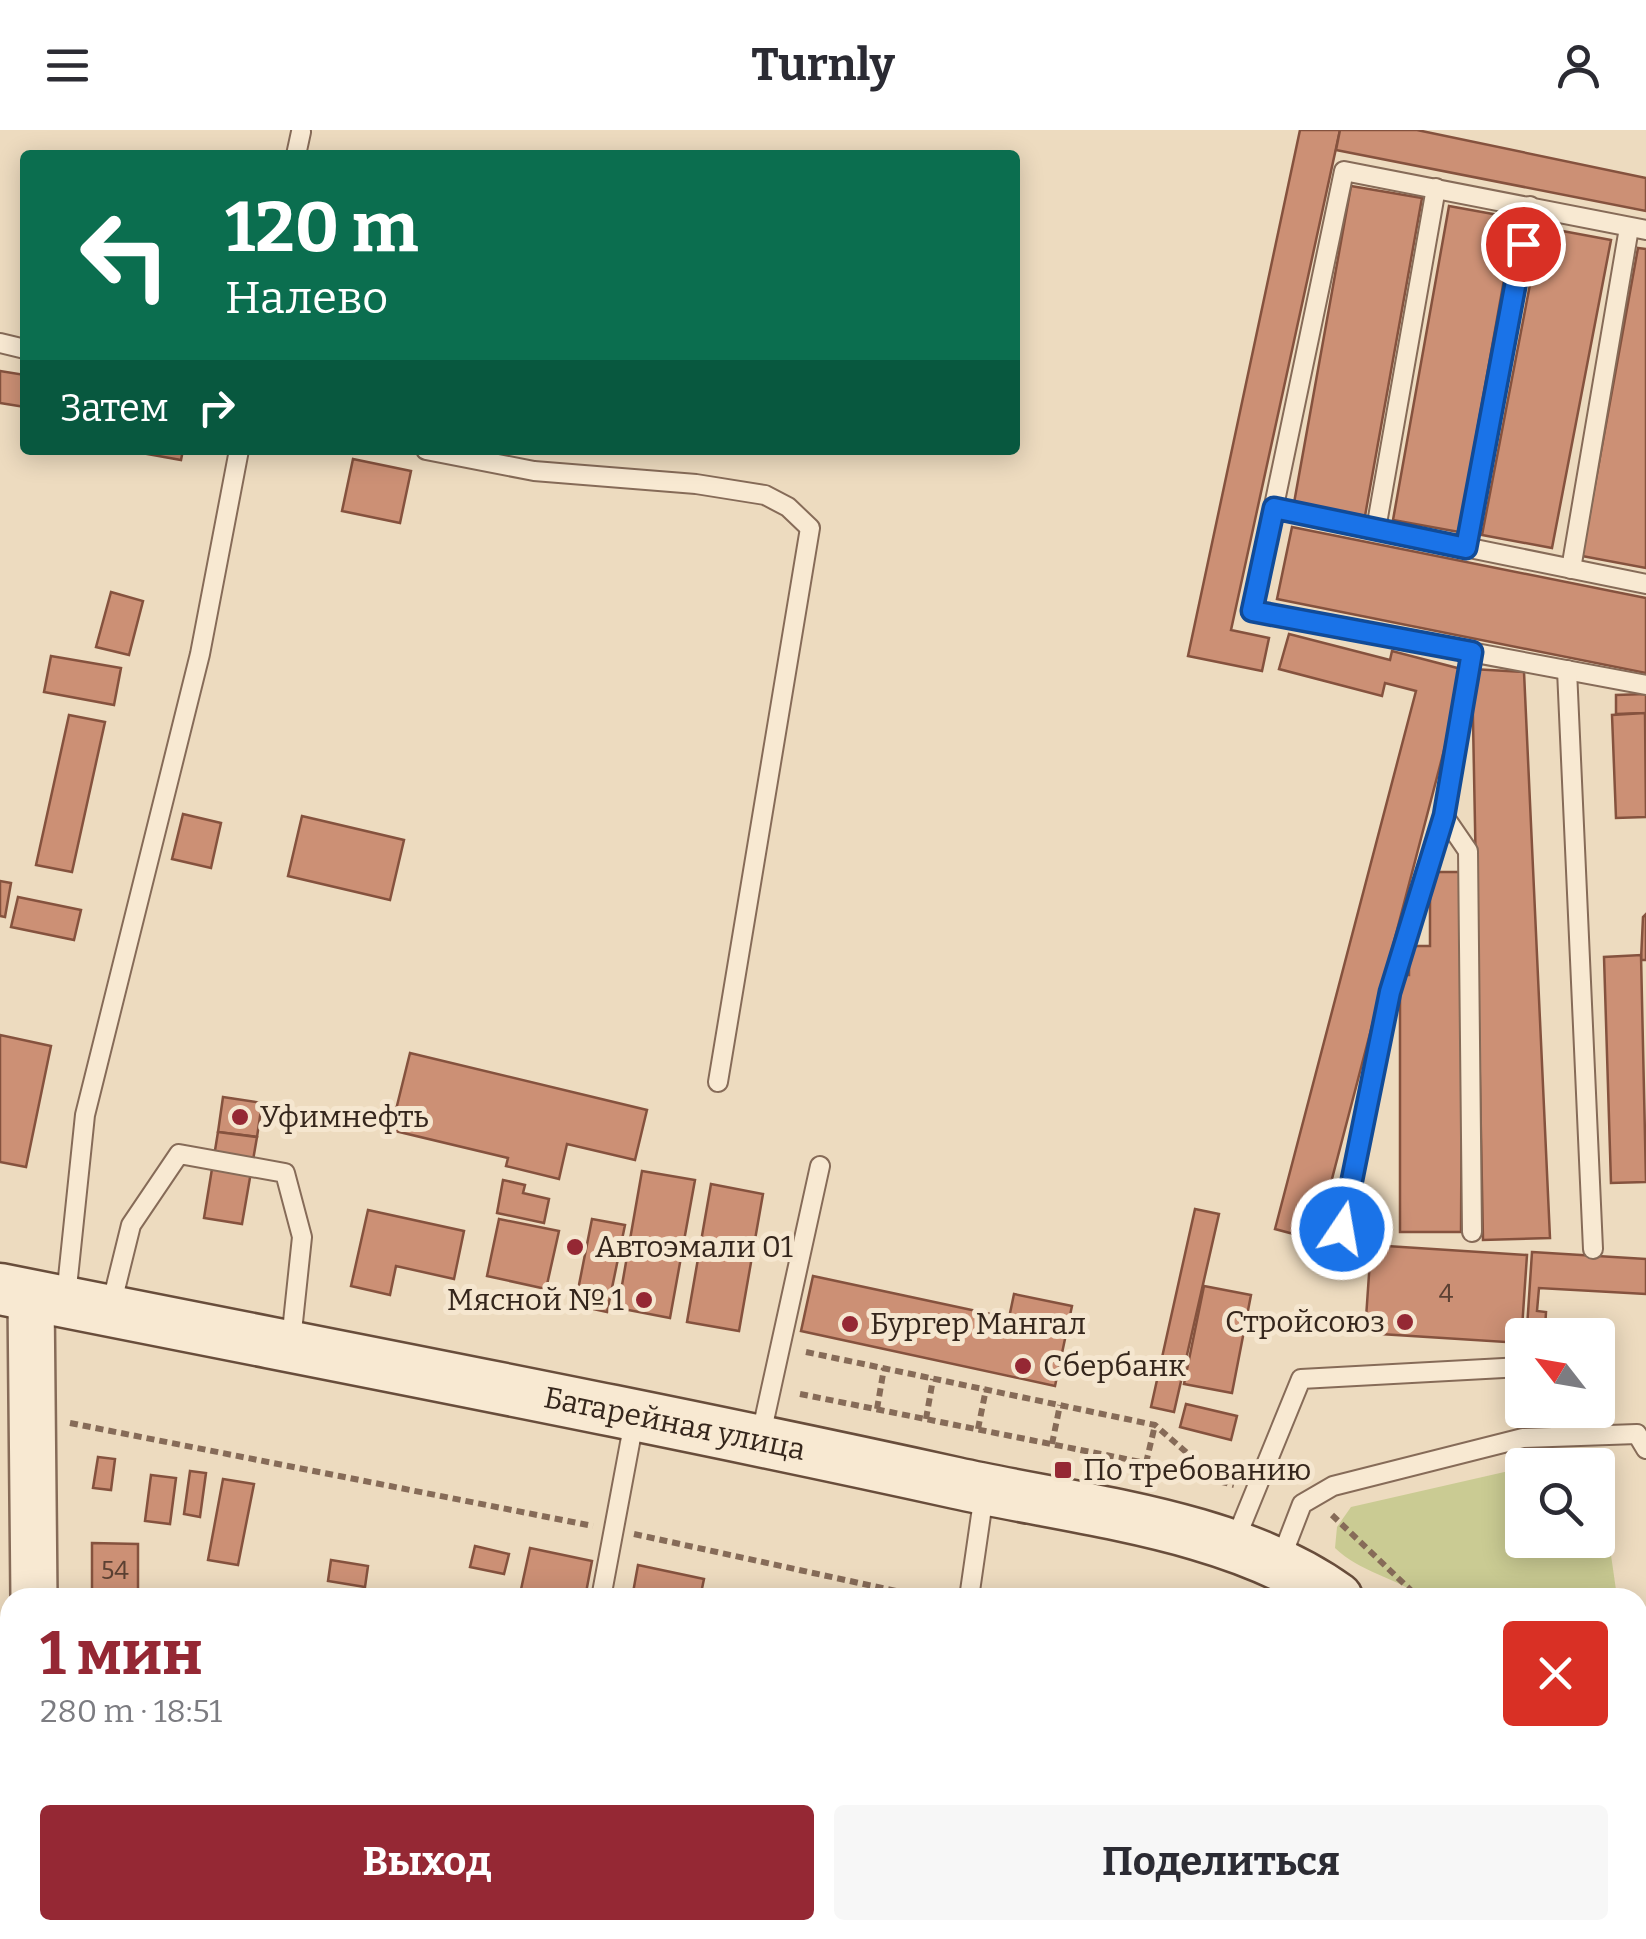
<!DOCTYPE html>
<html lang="ru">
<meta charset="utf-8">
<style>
:root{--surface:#fff;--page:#f7f7f7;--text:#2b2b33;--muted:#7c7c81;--accent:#952834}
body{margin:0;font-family:Bitter,serif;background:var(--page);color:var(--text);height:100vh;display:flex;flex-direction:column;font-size:38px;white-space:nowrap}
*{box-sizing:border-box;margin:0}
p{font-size:32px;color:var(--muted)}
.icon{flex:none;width:55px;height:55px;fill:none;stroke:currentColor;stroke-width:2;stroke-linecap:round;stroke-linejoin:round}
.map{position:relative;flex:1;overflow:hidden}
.side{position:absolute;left:0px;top:1458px;width:1648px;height:352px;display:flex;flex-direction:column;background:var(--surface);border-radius:30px 30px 0 0;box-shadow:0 5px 25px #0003}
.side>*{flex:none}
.banner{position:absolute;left:20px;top:20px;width:1000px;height:305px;border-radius:10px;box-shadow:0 5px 25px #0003;background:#0b6e4f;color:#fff;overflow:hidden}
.needle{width:65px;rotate:301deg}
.buttons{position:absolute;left:1505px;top:1188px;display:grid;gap:20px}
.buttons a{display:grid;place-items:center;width:110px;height:110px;border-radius:10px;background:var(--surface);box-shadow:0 5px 25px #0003;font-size:50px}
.pin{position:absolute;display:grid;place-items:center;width:85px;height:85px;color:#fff;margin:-42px;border:5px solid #fff;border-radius:50%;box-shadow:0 2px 10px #0007}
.me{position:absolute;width:110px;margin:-55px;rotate:12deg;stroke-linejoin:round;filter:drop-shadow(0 0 8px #0008)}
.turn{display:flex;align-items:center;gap:35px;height:210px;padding:0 40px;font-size:45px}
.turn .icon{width:130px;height:130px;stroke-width:2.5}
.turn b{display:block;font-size:70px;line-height:85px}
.then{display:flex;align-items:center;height:95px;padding:0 40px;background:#0003;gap:20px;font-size:38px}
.round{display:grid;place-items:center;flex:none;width:105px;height:105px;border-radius:10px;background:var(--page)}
.head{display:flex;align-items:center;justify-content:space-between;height:170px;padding:0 40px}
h1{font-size:60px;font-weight:700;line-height:75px;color:var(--accent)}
.action{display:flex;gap:20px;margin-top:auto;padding:20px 40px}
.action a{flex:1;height:115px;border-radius:10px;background:var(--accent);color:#fff;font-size:40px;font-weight:700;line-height:115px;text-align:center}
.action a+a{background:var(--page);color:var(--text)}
header{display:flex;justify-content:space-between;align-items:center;height:130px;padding:0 40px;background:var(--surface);font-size:45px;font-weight:700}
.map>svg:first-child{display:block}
</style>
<header><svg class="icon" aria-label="menu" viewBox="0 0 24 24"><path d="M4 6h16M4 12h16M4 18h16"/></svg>Turnly<svg class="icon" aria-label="person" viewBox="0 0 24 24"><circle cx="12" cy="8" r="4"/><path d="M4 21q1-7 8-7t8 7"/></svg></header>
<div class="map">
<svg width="1646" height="1809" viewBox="0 0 1646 1809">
<rect width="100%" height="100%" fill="#eddbbf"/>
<!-- green -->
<g fill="#cacb93">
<path d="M1522,1338V1410H1598V1377L1608,1404L1617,1467H1422C1394,1447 1360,1442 1335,1418L1337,1397L1351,1377Z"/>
<path d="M1415,1800H1611L1620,1809H1422L1423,1804Z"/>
</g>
<!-- building -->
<g fill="#cc9075" stroke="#85523e" stroke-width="2.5">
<path d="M1300,0H1340L1231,500L1269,508L1262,541L1188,526Z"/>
<path d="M1340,0H1417L1646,48V81L1336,20Z"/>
<path d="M1351,56L1422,68L1365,386L1294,373Z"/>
<path d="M1449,76L1515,88L1459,402L1393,390Z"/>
<path d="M1541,97L1611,110L1552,418L1482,405Z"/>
<path d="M1638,118L1646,119V438L1582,426Z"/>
<path d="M0,241L25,245V277L0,273Z"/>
<path d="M125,320H183L181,330Z"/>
<path d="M353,329L411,341L400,393L342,381Z"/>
<path d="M1292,397L1646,468V543L1277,469Z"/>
<path d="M111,462L143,471L129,525L96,517Z"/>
<path d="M1289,504L1390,530L1392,521L1465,540L1316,1110L1275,1099L1416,561L1385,553L1382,566L1279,539Z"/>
<path d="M51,526L121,538L114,575L44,562Z"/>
<path d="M1472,539L1524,542L1550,1108L1483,1110Z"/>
<path d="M1646,564V583L1616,584V565Z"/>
<path d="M1645,583L1646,687L1616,688L1612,585Z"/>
<path d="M69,585L105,592L72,742L36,735Z"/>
<path d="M183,684L221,693L211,738L172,729Z"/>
<path d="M302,686L404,710L390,770L288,746Z"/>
<path d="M1430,742H1463L1461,1102H1400V845H1409V816H1430Z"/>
<path d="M0,751L11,753L5,787L0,786Z"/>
<path d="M18,767L81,780L74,810L11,797Z"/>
<path d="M1646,784V830H1641L1643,787Z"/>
<path d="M1641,825L1646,1052L1611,1053L1604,827Z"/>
<path d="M0,905L51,916L26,1037L0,1032Z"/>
<path d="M410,923L647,980L635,1030L567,1014L559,1049L506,1036L508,1028L391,1000Z"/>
<path d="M223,967L262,973L257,1007L218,1002Z"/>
<path d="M218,1002L257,1007L242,1094L204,1088Z"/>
<path d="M642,1041L695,1050L670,1188L618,1178Z"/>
<path d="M503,1050L525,1055L523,1063L549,1069L544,1093L497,1083Z"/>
<path d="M711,1054L763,1064L739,1201L687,1192Z"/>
<path d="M1195,1079L1219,1084L1174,1282L1151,1277Z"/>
<path d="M368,1080L464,1101L454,1149L396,1136L390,1165L351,1156Z"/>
<path d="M499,1089L559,1101L546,1159L487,1146Z"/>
<path d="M592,1089L625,1095L607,1182L575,1175Z"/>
<path d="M1371,1115L1527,1125L1521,1213L1365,1203Z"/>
<path d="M1532,1122L1646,1129V1164L1539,1158L1537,1181L1546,1182L1545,1199L1527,1198Z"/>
<path d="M813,1146L1009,1188L1014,1164L1072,1176L1055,1256L801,1201Z"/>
<path d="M1204,1156L1251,1165L1232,1263L1184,1254Z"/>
<path d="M1186,1274L1237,1286L1231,1310L1180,1297Z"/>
<path d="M98,1327L115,1329L111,1360L93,1358Z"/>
<path d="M190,1341L206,1343L200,1387L184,1384Z"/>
<path d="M151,1345L176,1348L170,1394L145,1391Z"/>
<path d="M223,1349L254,1354L238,1435L208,1430Z"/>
<path d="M92,1413L138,1414V1468H92Z"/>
<path d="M475,1416L509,1424L504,1444L470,1437Z"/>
<path d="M530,1418L592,1431L585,1468L520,1464Z"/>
<path d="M331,1430L368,1436L365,1457L328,1451Z"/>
<path d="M638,1435L704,1449L700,1468H632Z"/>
<path d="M83,1800H143V1804L84,1805Z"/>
<rect x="449" y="1800" width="35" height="9"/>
<path d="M817,1800H854L851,1809H823L815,1806Z"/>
<path d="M926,1800H967L966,1809H925Z"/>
<path d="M1149,1800H1205L1203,1809H1147Z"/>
</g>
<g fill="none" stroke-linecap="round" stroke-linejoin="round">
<!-- service casing -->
<g stroke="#866b58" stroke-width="22">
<g id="service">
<path d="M296,25L301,2"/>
<path d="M1646,100L1344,41L1252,481L1646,555"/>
<path d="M0,213L25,219"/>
<path d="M426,320L534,341L696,354L765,365L788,377L810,398L718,952"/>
<path d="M1274,378L1646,454"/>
<path d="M1376,399L1436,58"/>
<path d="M1466,418L1530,76"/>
<path d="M1571,439L1629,98"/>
<path d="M1567,540L1593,1119"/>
<path d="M1444,686L1468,721L1472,1102"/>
<path d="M1342,1099L1390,863L1444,686L1472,522"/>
<path d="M66,1167L85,985L200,524L239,320"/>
<path d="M111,1176L131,1095L179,1024L285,1043L302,1107L291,1211"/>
<path d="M760,1309L820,1036"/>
<path d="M1234,1413L1301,1249L1522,1237"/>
<path d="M1280,1431L1302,1374L1333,1356L1523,1308L1637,1304L1646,1319"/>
<path d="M601,1468L635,1286"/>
<path d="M969,1468L984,1364"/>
<path d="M1638,1639L1646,1622"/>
</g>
</g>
<!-- minor casing -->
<g stroke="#866b58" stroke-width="40">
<path id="minor" d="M1356,1809L1358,1800"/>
</g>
<!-- tertiary casing -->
<g stroke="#866b58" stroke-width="50">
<g id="tertiary">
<path d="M31,1166L34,1468"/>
<path d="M40,1800V1809"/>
</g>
</g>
<!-- secondary casing -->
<g stroke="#684d3b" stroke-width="55">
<g id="secondary">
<path id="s1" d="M0,1159C319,1223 638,1283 956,1353C1077,1380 1235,1394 1337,1468"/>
<path d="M1638,1766L1646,1775"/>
</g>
</g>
<!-- path -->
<g stroke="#866b58" stroke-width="6" stroke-dasharray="8 5" stroke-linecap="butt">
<path d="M806,1222L1155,1295L1217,1349"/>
<path d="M800,1264L1146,1333L1234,1355"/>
<path d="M877,1279L884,1238"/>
<path d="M926,1289L933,1249"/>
<path d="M70,1293L593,1396"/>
<path d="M978,1299L986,1259"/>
<path d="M1052,1314L1060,1275"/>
<path d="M1146,1333L1155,1295"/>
<path d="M1332,1385L1419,1468"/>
<path d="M634,1404L928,1468"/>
<path d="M1638,1676L1646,1684"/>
<path d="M1571,1800L1579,1809"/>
<path d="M1406,1809L1408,1800"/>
</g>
<!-- service -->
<use href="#service" stroke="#f8e9d2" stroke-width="18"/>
<!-- minor -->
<use href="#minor" stroke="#f8e9d2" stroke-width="35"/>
<!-- tertiary -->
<use href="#tertiary" stroke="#f8e9d2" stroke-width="45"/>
<!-- secondary -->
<use href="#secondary" stroke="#f8e9d2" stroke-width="50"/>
</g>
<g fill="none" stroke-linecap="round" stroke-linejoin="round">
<!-- route casing -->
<g stroke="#114b97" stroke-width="25">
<path id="route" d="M1342,1099L1390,862L1444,686L1472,522L1252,481L1274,378L1466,418L1523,114"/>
</g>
<!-- route -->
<use href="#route" stroke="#1a73e8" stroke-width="18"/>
</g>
<!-- markers -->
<g fill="#952834" stroke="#f5e6cf" stroke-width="4">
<circle cx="240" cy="987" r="10"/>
<circle cx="575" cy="1117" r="10"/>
<circle cx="644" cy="1170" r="10"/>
<circle cx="1405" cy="1192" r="10"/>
<circle cx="850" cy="1194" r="10"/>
<circle cx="1023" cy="1236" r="10"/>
<rect x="1053" y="1330" width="20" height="20" rx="5"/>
</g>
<g text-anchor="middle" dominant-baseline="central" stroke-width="10" stroke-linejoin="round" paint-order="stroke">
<!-- number labels -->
<g font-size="25" fill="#5b4032">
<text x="1446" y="1164">4</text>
<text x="115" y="1441">54</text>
</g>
<!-- poi labels -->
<g font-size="30" fill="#35261c" stroke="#f5e6cf" text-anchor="start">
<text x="260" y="987">Уфимнефть</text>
<text x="595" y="1117">Автоэмали 01</text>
<text x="624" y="1170" text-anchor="end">Мясной № 1</text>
<text x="1385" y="1192" text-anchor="end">Стройсоюз</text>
<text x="870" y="1194">Бургер Мангал</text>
<text x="1043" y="1236">Сбербанк</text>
<text x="1083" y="1340">По требованию</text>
</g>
<!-- street labels -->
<g font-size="30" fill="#35261c" stroke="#f5e6cf">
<text stroke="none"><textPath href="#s1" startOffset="688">Батарейная улица</textPath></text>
</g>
</g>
</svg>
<div class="buttons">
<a><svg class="needle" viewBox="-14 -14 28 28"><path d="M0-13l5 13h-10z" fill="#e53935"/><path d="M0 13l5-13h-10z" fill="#7c7c81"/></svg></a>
<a><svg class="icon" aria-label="search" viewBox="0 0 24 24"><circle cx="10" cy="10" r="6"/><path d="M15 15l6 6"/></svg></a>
</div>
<div class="pin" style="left:1523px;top:114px;background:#d93025"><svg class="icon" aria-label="arrive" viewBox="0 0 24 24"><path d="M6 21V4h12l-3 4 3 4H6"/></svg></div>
<svg class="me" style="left:1342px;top:1099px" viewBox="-20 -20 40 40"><circle r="17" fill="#1a73e8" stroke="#fff" stroke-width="3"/><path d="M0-11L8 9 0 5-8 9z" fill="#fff"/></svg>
<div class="banner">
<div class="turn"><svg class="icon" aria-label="left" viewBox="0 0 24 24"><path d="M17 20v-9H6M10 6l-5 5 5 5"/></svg><div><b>120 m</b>Налево</div></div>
<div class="then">Затем<svg class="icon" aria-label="right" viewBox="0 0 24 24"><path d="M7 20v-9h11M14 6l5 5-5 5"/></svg></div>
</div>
<section class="side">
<div class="head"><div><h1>1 мин</h1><p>280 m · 18:51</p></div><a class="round" style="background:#d93025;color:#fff"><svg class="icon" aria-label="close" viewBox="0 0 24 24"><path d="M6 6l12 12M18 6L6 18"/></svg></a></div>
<div class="action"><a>Выход</a><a>Поделиться</a></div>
</section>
</div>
